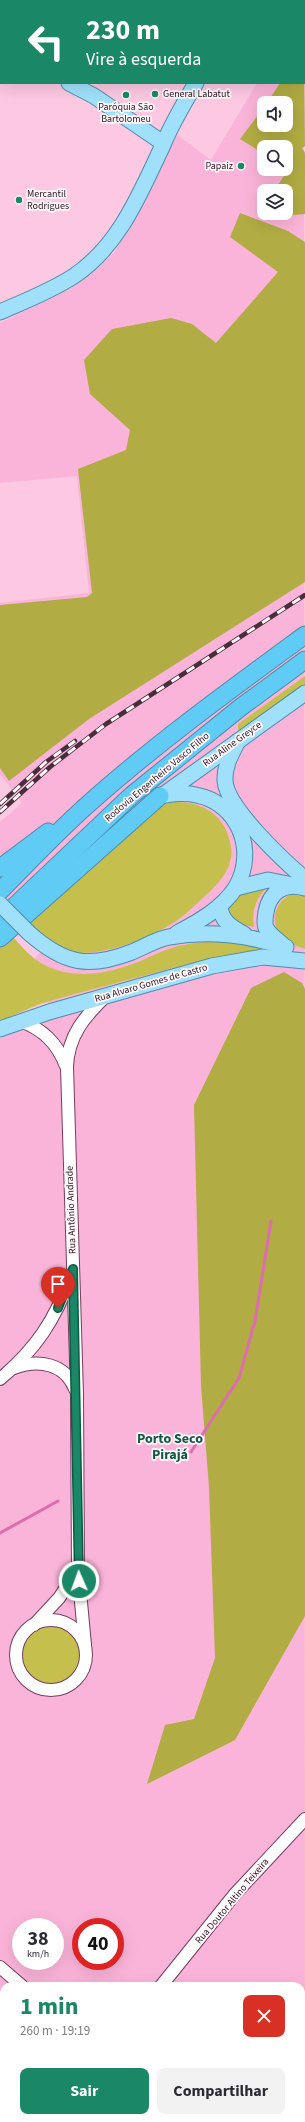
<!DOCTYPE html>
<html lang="pt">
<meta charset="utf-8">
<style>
:root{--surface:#fff;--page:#f2f2f3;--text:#2b2b33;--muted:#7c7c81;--accent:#1a8866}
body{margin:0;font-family:"Source Sans 3",sans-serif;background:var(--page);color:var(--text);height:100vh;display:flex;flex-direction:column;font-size:15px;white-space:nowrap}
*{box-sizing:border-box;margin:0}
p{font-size:13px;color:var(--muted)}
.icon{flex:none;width:22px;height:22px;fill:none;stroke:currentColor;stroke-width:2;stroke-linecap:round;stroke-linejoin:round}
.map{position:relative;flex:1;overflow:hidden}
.panel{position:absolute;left:0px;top:1982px;width:305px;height:140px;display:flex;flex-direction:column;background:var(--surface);border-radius:12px 12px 0 0;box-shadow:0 4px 16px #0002}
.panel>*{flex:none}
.top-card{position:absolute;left:0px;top:0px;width:305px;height:84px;box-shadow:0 4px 16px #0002;background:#1a8866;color:#fff;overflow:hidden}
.controls{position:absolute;left:257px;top:96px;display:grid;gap:8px}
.controls a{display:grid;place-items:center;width:36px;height:36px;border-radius:8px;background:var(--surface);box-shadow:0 4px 16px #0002;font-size:20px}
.speed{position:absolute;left:12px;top:1918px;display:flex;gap:8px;font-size:20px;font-weight:700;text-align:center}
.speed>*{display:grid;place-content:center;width:52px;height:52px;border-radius:50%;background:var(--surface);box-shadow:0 4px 16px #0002;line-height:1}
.speed small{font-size:10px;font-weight:400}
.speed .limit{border:6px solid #d22;background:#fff;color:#111}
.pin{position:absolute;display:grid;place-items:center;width:34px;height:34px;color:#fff;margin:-41px -17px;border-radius:50% 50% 50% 0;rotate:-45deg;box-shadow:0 0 4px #0007}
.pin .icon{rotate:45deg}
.me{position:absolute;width:44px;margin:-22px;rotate:358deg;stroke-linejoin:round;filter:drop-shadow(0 0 3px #0008)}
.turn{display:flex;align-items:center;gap:14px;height:84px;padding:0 20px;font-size:18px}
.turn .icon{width:52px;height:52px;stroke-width:2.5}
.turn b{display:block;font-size:28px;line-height:34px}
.round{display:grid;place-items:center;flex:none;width:42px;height:42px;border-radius:8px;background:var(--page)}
.headline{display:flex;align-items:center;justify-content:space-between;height:68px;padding:0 20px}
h1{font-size:24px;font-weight:700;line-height:30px;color:var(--accent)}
.button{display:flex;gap:8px;margin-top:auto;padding:8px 20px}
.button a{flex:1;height:46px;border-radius:8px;background:var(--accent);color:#fff;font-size:16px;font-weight:700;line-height:46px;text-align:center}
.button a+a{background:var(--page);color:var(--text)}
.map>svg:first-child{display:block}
</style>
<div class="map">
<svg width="305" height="2122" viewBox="0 0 305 2122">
<rect width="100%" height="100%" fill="#fcc8e2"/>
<!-- built -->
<path fill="#fbb4d9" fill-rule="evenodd" d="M304,38L305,2122H0V1036L49,1005L35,958L48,944L0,895V822L22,803L0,774V603L89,593L77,476L0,483V323L73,287L114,253L177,135L211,160L257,83H304ZM264,103H286V125H264ZM264,147H286V169H264ZM264,191H286V213H264ZM21,1927H55V1961H21ZM81,1927H115V1961H81ZM4,1986H301V2118H4Z"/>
<!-- green -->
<g fill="#c5c04e">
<path d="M305,676V687L240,731L238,729V724Z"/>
<path d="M175,802C195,802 213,808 224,826C229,836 233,848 231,858C228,874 217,885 206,895C196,904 187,914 176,921C151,938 108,954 79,953C72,953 62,949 55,947C45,942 35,927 27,919L161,805Z"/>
<path d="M271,884C257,896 251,909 254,927L233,923L225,906L239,893Z"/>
<path d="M291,894L305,896V949C300,947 293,945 288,942C269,929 271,904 291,894Z"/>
<path d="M10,934C20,944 29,956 41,963C73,981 106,974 138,962C153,956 168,947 184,945C213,939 236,942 265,949L207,959L71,995L40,1004L0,1021V943Z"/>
<circle cx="51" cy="1655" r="29"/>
</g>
<!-- forest -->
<g fill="#b1ac43">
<path d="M304,58L305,146L302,148L305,153V214C293,215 282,216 270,213H286V191H274L288,170L286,168V147H264V154L240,139L264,107V125H286V103H267L280,83H304Z"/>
<path d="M240,213L288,231L305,242V582L89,719L9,781L0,768V605L87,597L92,593L78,469L126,450L130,430L90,394L84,360L112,329L171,318L192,324L216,343L278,272L230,237Z"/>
<path d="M284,972L302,983L305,989V1616L235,1740L147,1784L165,1725L194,1719L215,1658L209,1487L201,1386L194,1105L251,988Z"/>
</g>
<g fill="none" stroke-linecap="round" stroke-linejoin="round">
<!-- stream -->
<g stroke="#dd6dad" stroke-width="3">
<path d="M191,1452L239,1378L255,1321L271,1221"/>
<path d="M0,1533L58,1501"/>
</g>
<!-- minor casing -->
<g stroke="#733e5c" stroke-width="14">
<g id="minor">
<path d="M20,1021C43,1029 57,1043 66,1066"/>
<path d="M14,1368C38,1359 65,1363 75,1389"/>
<path d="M0,1379C36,1349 55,1320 71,1276"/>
<circle cx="51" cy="1655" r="35"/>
<path d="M34,1625L59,1598L78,1570"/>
<path d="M85,1645L78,1570L77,1394L67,1067C68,1036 84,1017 106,996"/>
<path d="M0,1967L22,1986"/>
<path d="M161,1986L235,1894L305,1819"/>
</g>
</g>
<!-- major casing -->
<g stroke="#4e8cac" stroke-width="17">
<g id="major">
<path d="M253,1L254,0"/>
<path d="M0,66H1"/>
<path d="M69,83L94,96L163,143"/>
<path d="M0,312C25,301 51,291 74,276C120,245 140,193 163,145C172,123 184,103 196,83"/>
<path d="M238,741C232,753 224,766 225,781C227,808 284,861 305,879"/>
<path d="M163,795L305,693"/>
<path d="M160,796C172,794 184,792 196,795C239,803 257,851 236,887C223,908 198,922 177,933"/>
<path d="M236,888L268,880L293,885"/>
<path d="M220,906C221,921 231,927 244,934"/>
<path d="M29,933C64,964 88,969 132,952C144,947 157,939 169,937C210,930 247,935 286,947"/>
<path d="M282,944C276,939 270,935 266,928C264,923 265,918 266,912C270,891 285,882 305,888"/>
<path d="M0,1029L49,1012L212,966L263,957L305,961"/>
</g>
</g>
<!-- highway casing -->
<g stroke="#4e8cac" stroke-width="19">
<g id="highway">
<path d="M0,868L48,832"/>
<path d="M0,891C28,863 55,834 85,807C154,745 230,690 305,635"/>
<path d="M0,920L132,795L241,707L305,660"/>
<path d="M0,938L160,796"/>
</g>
</g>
<!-- minor -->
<use href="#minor" stroke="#fff" stroke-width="12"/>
<!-- major -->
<use href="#major" stroke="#a0e0fa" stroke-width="15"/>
<!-- highway -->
<use href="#highway" stroke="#60ccf6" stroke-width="17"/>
<!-- rail casing -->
<g stroke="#482d3b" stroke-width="4.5">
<g id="rail">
<path d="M0,804L46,762L75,741"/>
<path d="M0,812L50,767L106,724L305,595"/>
</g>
</g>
<!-- rail -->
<use href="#rail" stroke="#fff8fb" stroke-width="3" stroke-dasharray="9" stroke-linecap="butt"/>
<!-- major-bridge casing -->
<g stroke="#4e8cac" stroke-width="17" stroke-linecap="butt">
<path id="major-bridge" d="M0,904L29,933"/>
</g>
<!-- major-bridge -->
<use href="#major-bridge" stroke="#a0e0fa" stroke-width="15"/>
</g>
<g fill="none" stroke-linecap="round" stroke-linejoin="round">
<!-- route casing -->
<g stroke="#115842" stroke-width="10">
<path id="route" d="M58,1308L73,1269L79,1581"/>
</g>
<!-- route -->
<use href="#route" stroke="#1a8866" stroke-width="7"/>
</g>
<!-- markers -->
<g fill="#1a8866" stroke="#fff8fb" stroke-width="1.5">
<circle cx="155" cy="94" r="4"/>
<circle cx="126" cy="95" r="4"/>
<circle cx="241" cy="166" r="4"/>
<circle cx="19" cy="200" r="4"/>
</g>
<g text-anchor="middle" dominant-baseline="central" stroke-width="3.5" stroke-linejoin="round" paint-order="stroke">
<!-- poi labels -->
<g font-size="10" fill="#2d1622" stroke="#fff8fb" text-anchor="start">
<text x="163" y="94">General Labatut</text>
<text x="126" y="107" text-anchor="middle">Paróquia São<tspan x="126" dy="12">Bartolomeu</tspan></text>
<text x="233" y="166" text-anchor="end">Papaiz</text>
<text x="27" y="194">Mercantil<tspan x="27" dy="12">Rodrigues</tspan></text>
</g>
<!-- street labels -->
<g font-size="10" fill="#2d1622" stroke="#fff8fb">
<text transform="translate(232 744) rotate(-36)">Rua Aline Greyce</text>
<text transform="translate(157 777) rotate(-40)">Rodovia Engenheiro Vasco Filho</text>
<text transform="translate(151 983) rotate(-16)">Rua Alvaro Gomes de Castro</text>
<text transform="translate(71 1210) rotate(-92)">Rua Antônio Andrade</text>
<text transform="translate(232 1901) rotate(-50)">Rua Doutor Altino Teixeira</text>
</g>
<!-- district labels -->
<g font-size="14" font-weight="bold" fill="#0f5a42" stroke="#fff8fb">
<text x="170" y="1439">Porto Seco<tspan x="170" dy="16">Pirajá</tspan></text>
</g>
</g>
</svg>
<div class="controls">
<a><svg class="icon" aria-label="sound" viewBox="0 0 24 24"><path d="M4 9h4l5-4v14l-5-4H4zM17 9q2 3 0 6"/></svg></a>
<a><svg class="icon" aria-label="search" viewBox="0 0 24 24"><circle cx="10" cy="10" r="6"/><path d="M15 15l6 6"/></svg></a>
<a><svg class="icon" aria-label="layers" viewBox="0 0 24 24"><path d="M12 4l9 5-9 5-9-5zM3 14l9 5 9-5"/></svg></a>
</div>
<div class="speed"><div>38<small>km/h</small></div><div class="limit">40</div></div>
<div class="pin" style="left:58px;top:1308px;background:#d93025"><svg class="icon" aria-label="arrive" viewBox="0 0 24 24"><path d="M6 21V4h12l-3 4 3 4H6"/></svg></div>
<svg class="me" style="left:79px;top:1581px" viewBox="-20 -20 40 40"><circle r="17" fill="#1a8866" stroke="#fff" stroke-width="3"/><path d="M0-11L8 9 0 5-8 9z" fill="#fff"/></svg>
<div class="top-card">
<div class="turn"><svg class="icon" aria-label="left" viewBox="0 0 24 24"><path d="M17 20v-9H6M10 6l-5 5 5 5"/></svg><div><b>230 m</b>Vire à esquerda</div></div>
</div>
<section class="panel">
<div class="headline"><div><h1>1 min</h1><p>260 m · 19:19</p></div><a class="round" style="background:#d93025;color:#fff"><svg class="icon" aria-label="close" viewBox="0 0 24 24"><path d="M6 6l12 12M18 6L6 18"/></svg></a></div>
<div class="button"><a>Sair</a><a>Compartilhar</a></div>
</section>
</div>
